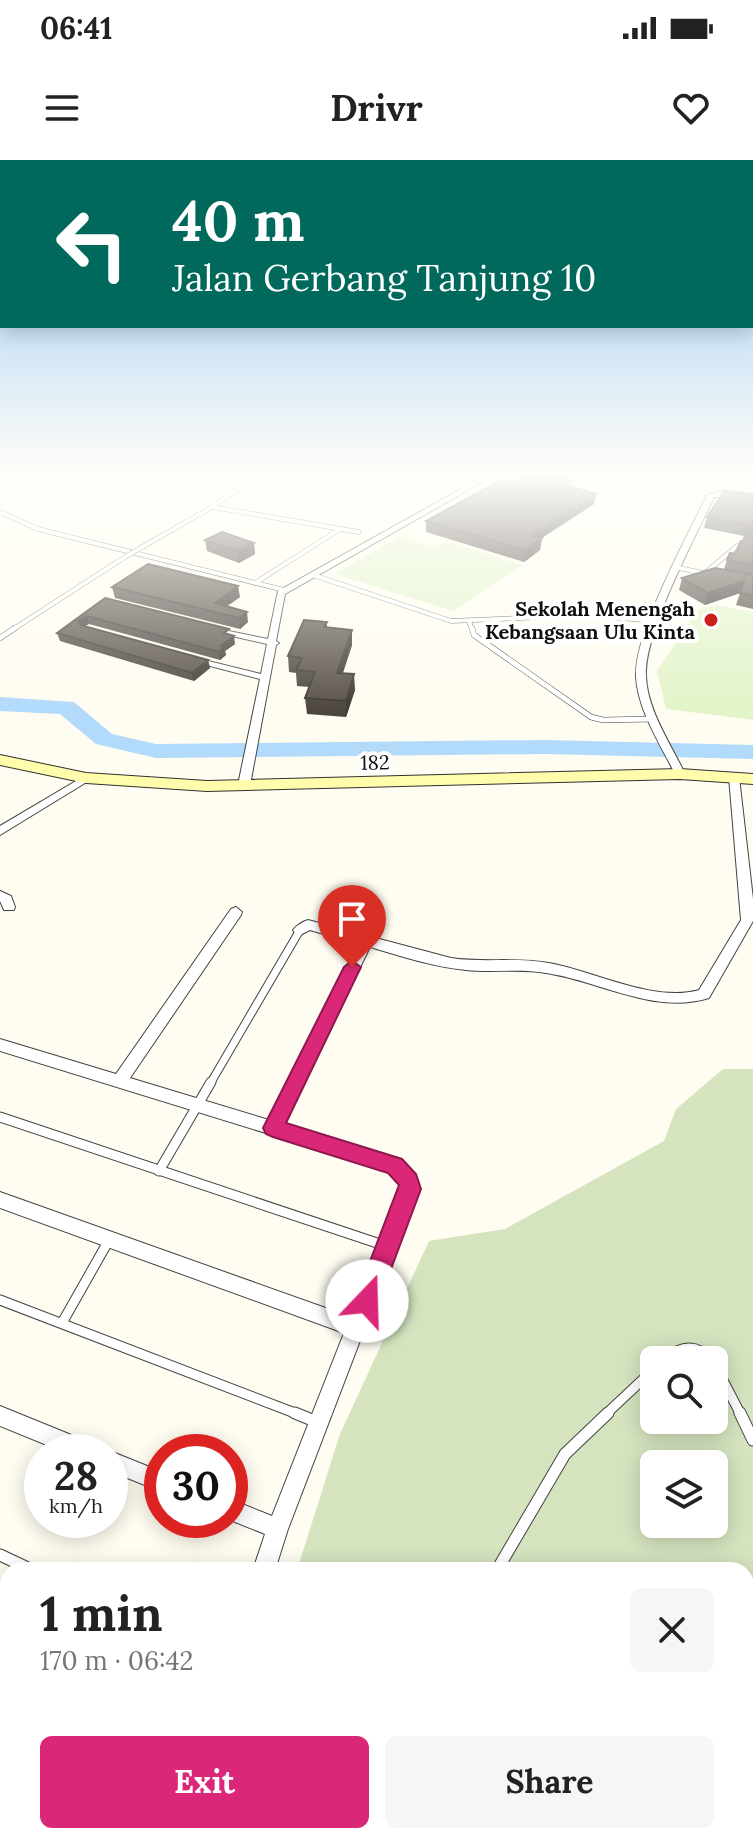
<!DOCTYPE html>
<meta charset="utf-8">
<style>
:root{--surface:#fff;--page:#f6f6f6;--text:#222;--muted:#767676;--accent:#db2777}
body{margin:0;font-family:Lora,serif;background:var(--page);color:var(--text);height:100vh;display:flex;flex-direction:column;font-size:30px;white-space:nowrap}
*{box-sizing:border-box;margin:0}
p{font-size:26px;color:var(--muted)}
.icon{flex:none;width:44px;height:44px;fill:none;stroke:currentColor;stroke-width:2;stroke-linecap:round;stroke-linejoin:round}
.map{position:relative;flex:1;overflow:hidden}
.drawer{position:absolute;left:0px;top:1402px;width:754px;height:282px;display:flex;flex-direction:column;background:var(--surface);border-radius:24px 24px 0 0;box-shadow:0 4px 20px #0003}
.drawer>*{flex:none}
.guide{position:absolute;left:0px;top:0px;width:754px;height:168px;box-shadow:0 4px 20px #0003;background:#00695c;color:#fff;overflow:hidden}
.controls{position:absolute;left:640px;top:1186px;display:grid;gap:16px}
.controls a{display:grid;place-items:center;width:88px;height:88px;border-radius:12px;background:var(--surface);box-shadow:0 4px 20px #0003;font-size:40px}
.speed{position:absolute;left:24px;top:1274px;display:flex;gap:16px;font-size:40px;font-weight:700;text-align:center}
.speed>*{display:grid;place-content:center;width:104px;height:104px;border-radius:50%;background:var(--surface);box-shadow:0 4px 20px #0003;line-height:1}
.speed small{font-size:20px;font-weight:400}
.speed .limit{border:12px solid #d22;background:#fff;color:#111}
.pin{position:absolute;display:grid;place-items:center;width:68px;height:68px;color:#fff;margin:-82px -34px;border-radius:50% 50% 50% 0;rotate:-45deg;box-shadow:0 0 8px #0007}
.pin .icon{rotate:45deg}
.me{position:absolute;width:88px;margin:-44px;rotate:21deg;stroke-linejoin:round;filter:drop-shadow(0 0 6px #0008)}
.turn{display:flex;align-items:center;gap:28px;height:168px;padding:0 40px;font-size:36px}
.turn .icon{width:104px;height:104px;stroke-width:2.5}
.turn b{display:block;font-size:56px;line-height:68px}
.round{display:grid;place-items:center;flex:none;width:84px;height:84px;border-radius:12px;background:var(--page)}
.head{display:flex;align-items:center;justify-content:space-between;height:136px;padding:0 40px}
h1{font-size:48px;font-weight:700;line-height:60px}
.primary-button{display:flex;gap:16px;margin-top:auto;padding:16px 40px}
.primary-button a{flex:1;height:92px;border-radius:12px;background:var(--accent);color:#fff;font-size:32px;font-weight:700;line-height:92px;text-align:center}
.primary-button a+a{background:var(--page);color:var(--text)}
.status{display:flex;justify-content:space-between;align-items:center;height:56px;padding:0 40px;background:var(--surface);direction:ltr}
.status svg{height:22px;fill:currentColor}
header{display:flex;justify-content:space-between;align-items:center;height:104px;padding:0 40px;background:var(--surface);font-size:36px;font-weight:700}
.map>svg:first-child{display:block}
</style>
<div class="status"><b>06:41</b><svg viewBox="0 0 49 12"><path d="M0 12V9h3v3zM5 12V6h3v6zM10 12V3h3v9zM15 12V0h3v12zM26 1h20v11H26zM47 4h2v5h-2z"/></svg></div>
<header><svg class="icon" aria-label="menu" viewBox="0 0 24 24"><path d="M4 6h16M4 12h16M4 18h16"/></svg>Drivr<svg class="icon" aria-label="heart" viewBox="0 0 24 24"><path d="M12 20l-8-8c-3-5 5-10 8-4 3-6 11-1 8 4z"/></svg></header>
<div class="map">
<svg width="753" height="1683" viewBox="0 0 753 1683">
<rect width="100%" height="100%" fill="#fffdf1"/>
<!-- forest -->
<path fill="#b1df95" d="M202,1676H297L298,1683H200Z"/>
<!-- cemetery -->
<path fill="#d5e4bf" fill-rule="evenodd" d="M723,909H753V1683H298L297,1676H746V1410H297L340,1274L429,1081L505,1069L664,981L676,949ZM654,1200H714V1260H654ZM654,1304H714V1364H654Z"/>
<!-- pitch -->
<g fill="#e2f4c9">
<path d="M401,376L436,388L447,381L522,405L454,451L334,414Z"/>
<path d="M717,445L753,452V560L666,549L657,511L698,450Z"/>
</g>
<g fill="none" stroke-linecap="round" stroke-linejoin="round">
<!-- river -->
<path fill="#b1dafb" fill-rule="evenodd" d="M0,537L74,542L112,574L156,584L545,580L753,585V599L545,594L156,598L96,584L60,554L0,551Z"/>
<!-- lane-far4 casing -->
<g stroke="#424242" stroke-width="5">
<g id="lane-far4">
<path d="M212,347L359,372"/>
<path d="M0,352L38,369L284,430"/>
<path d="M144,386L212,347L257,316"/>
<path d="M679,408L708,414"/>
<path d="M705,413L737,386L753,381"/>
<path d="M316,416L451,461L588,455L654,461"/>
<path d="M255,423L340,369"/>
<path d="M469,461L472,470"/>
<path d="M12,470L125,397"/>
</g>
</g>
<!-- lane-far3 casing -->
<g stroke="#424242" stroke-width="6">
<g id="lane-far3">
<path d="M472,468L474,475L591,557L603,560L654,559"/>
<path d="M0,478L15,468"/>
</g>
</g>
<!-- lane-far2 casing -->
<g stroke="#424242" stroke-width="9">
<path id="lane-far2" d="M210,924L300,770"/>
</g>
<!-- lane-far1 casing -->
<g stroke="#424242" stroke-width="11">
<g id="lane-far1">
<path d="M0,957L386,1086"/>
<path d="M159,1011L211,922"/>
<path d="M0,1140L300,1255"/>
<path d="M62,1163L109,1080"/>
<path d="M663,1200C680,1186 696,1182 711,1200"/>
<path d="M714,1203L741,1255"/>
<path d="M605,1255L654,1209"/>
</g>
</g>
<!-- lane casing -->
<g stroke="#424242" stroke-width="13">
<g id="lane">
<path d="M295,1253L317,1262"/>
<path d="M740,1253L753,1280"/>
<path d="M0,1395L32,1410"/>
<path d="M497,1410L565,1294L608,1253"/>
<path d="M340,1683L341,1676"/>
</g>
</g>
<!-- street casing -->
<g stroke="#424242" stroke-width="2">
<g id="street">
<path d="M484,316H493L285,434L276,481L279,483L276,485L250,625L244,628L240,627L238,625L260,519L187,500L192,497L261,514L267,484L209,471V467L268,479L278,431Z"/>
<path d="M721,331L753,334V338L714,337C694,380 644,472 646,516C647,550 671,584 685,614L680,617L675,614C661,585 638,551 636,517C634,473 687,377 707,335Z"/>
<path d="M734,614L739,617L753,739V761L709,838C654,855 600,821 546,813C520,808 493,813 466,810C433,807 401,796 370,787L283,964L400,1000L411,1009L418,1029L288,1369L275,1410H253L265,1374L230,1360V1339L272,1356L344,1173L0,1048V1032L351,1157L402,1029L398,1018L389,1011L0,891V879L116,914L231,749L236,747L242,752L241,755L130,918L269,960L358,784L310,770L300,775L295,773L293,770C297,765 302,762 308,760L451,798C484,803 517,797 549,803C594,811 654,843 699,830L741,760L729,617Z"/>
<path d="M86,615L90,616V620L0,675V666Z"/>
<path d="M0,731L11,736L15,747L14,750H4L0,741Z"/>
<path d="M0,1246L96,1285L99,1292H64L0,1266Z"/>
<path d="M110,1291L162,1312V1332L110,1311V1292H107Z"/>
<path d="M0,1556L8,1559V1584L0,1581Z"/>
<path d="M159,1676H185L183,1683H157Z"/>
</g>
</g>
<!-- secondary casing -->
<g stroke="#313131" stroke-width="2">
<path id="secondary" d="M0,595L86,613L207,621L680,609L753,614V624L680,619L207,631L86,623L0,605Z"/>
</g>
<!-- lane-far4 -->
<use href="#lane-far4" stroke="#fff" stroke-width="4"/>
<!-- lane-far3 -->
<use href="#lane-far3" stroke="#fff" stroke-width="5"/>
<!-- lane-far2 -->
<use href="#lane-far2" stroke="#fff" stroke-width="7"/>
<!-- lane-far1 -->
<use href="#lane-far1" stroke="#fff" stroke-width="9"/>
<!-- lane -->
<use href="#lane" stroke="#fff" stroke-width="11"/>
<!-- street -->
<use href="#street" fill="#fff" fill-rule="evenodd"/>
<!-- secondary -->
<use href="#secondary" fill="#fffcac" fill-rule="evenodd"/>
<!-- lane-bridge casing -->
<g stroke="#424242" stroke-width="5" stroke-linecap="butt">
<path id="lane-bridge" d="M125,397L144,386"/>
</g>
<!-- lane-bridge -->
<use href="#lane-bridge" stroke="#fff" stroke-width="4"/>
</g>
<!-- wall -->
<g fill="#4d4640">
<path d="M515,323L572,327L596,334L594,344L542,378L540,390L524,402L426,372V361Z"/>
<path d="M753,335V376L743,379L744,376L704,368L707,357Z"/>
<path d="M753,377V449L736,445L740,433L705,445L679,430L682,418L724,409L727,400L735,394Z"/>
<path d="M205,380L254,383L255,394L239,403L207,391Z"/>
<path d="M112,427L240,437L227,446L248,462L240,469L115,438Z"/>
<path d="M105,438L235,484L225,491L226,495L220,500L89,464L85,466L208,500L210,508L194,521L60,481L57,473Z"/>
<path d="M327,462V468L352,470V485L343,513L355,530L346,557L307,554L305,538L309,527L297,526L296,513L289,512L288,496Z"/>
</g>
<!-- shaded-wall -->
<g fill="#3e3934">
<path d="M596,334L594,344L529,386L531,375Z"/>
<path d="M753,366V376L743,379L746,368Z"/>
<path d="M542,378L540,390L524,402L525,390Z"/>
<path d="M254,383L255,394L239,403L238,391Z"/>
<path d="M744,421L740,433L705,445L708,433Z"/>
<path d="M238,426L240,437L216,454L215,443Z"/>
<path d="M247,452L248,462L240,469L239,458Z"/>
<path d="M87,456L89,464L80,469L78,461Z"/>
<path d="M352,470V485L337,529V513Z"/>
<path d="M234,476L235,484L225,491L226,495L220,500L219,492L221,486Z"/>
<path d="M208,500L210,508L194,521L192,513Z"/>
<path d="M354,514L355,530L346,557V541Z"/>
</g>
<!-- building -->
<g fill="#59514a" stroke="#3e3934" stroke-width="2">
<path d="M526,316L537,318L539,316H559L573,320L565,325L596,334L531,375L542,378L525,390L426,361L501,320L515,323Z"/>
<path d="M725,330L753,335V366L746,368L748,365L707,357Z"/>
<path d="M222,372L254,383L238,391L205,380Z"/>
<path d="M753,377V405L727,400L730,393L735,394L741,381Z"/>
<path d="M148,404L238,426L215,443L247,452L239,458L112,427Z"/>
<path d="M715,408L753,415V436L740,433L744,421L708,433L682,418Z"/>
<path d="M105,438L229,469L224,473L234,476L221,486L224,487L219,492L87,456L78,461L80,465L208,500L192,513L57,473Z"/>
<path d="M304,460L327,462L324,467L352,470L337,513L354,514L346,541L305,538L315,512L296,510L302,498L288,496Z"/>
</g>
<!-- sky -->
<linearGradient id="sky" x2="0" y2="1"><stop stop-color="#92c3f0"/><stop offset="0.57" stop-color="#fffef9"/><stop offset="1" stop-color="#fffef9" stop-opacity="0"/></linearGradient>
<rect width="753" height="552" fill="url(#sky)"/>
<!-- route -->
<path fill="#db2777" stroke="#8e194d" stroke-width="2" d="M352,801L361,807L286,963L402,999L416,1014L421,1029L379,1141L375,1149L367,1153L359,1149L355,1141L399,1025L388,1013L273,977L266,974L263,968L344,807Z"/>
<!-- markers -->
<circle fill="#cb201b" stroke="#fff" stroke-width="3" cx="711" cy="460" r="8"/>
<g text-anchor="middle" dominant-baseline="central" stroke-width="8" stroke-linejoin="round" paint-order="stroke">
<!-- far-poi labels -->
<g font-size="20" font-weight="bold" fill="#0f0f0f" stroke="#fff" text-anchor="end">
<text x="695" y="448">Sekolah Menengah<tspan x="695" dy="23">Kebangsaan Ulu Kinta</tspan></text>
</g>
<!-- far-street labels -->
<g font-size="20" fill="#0f0f0f" stroke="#fff">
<text transform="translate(375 602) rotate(-1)">182</text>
</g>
</g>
</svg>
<div class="controls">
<a><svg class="icon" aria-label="search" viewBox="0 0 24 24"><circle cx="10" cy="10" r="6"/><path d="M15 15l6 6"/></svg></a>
<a><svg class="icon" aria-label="layers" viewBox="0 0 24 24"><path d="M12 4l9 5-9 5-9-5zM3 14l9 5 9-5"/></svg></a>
</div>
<div class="speed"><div>28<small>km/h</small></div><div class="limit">30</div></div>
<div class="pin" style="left:352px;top:807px;background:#d93025"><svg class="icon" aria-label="arrive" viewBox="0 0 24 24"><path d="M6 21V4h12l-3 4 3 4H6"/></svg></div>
<svg class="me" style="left:367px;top:1141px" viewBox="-20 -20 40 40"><circle r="19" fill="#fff"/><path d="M0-13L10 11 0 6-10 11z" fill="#db2777"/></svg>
<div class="guide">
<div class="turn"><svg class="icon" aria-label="left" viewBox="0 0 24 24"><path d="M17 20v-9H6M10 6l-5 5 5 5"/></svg><div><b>40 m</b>Jalan Gerbang Tanjung 10</div></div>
</div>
<section class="drawer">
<div class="head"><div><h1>1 min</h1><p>170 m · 06:42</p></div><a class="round"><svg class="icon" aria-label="close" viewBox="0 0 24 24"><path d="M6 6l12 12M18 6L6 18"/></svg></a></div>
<div class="primary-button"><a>Exit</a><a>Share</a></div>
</section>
</div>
